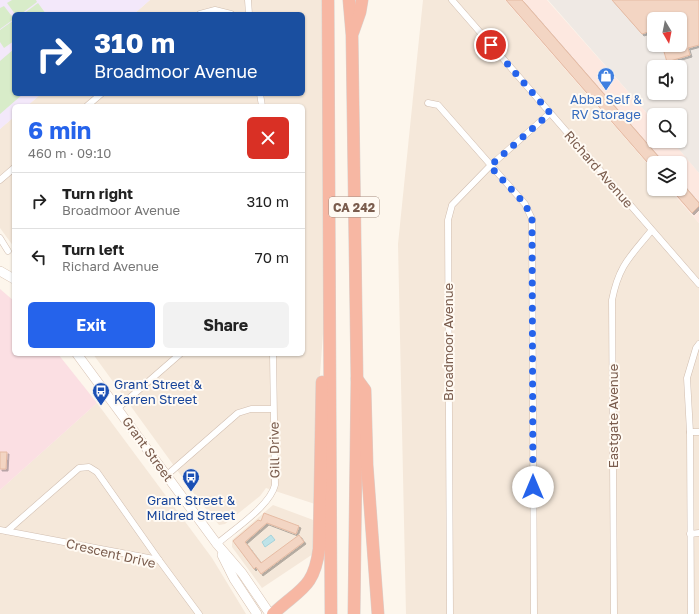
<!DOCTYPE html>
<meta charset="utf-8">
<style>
:root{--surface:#fff;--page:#f2f2f2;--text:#222;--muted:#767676;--line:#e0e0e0;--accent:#2563eb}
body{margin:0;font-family:"Golos Text",sans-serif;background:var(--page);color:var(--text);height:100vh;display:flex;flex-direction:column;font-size:15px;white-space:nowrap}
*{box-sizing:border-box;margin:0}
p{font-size:13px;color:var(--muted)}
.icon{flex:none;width:22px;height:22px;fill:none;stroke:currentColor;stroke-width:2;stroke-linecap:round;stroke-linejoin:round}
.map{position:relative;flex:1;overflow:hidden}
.drawer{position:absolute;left:12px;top:104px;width:293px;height:252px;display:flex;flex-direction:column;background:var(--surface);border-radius:6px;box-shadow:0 1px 3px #0004}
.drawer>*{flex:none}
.top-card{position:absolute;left:12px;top:12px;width:293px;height:84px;border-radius:6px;box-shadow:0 1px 3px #0004;background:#1a4fa0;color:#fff;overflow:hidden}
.needle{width:26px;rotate:170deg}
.controls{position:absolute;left:647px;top:12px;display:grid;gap:8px}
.controls a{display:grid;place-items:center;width:40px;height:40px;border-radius:6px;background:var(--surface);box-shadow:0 1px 3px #0004;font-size:20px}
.pin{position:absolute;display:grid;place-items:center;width:34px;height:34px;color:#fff;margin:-17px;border:2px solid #fff;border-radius:50%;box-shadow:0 1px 4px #0007}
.me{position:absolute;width:44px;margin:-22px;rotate:0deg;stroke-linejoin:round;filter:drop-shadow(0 0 3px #0008)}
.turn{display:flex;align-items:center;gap:14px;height:84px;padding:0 16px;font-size:18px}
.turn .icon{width:52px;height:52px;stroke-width:2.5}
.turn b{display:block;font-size:28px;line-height:34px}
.round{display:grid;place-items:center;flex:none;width:42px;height:42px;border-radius:6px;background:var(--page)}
.overview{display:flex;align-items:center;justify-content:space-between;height:68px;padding:0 16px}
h1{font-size:24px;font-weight:700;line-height:30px;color:var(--accent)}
.button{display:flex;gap:8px;margin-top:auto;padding:8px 16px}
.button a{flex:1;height:46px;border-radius:6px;background:var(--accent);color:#fff;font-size:16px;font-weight:700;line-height:46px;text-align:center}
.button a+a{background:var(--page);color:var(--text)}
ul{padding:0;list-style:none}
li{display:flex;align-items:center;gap:12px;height:56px;padding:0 16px;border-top:1px solid var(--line)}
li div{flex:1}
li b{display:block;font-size:15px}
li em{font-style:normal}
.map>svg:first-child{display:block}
</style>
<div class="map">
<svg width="699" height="614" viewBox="0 0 699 614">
<defs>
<filter id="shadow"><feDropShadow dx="2" dy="2" stdDeviation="0" flood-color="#0004"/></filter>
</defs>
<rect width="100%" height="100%" fill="#fdf6ec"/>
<!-- residential -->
<g fill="#f5e8da">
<path d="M150,0H328L324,320L317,415L318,505L266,488L260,496L225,524L219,525L198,499L93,354H303V106H27L41,94H303V14H134Z"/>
<path d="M423,0H505L654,171V189H669L699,223V614H406L398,244Z"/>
<path d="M14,117V247L0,228V129Z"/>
<path d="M97,403L212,558L246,614H0V490Z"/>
<path d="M273,505L316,521V552L262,588L232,547V540Z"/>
</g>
<!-- commercial -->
<path fill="#fde8e0" d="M505,0H547L654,121V141H672L699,173V223L669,189H680V163H654V171Z"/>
<!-- industrial -->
<path fill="#efe9e4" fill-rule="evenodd" d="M548,0H699V173L672,141H680V115H654V121ZM654,19H680V45H654ZM654,67H680V93H654Z"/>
<!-- education -->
<path fill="#f3e8fa" d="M0,0H150L134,14H14V94H41L27,106H14V117L0,129Z"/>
<!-- medical -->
<path fill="#fbdfe3" d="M0,289L14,301V354H58L97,403L0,490Z"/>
<!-- green -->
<g fill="#d8ecc9">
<path d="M12,0H36L37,2L21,14H15L7,3Z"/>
<path d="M38,3L46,14H23Z"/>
<path d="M4,6L14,19L0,29V8Z"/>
<path d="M14,20V41L4,48L0,42V30Z"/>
<path d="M14,49V94H23L0,114V61Z"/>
</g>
<!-- water -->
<path fill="#bfe3e8" stroke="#a5d3da" d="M271,535L275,540L265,547L262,542Z"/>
<!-- building -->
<g fill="#f3d5c3" stroke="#e6bba3" filter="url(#shadow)">
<path d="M506,0H522L664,163H654V170Z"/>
<path d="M612,0H699V45L688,48L690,55L667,62L662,45H680V19H654V30L642,34Z"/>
<path d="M680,181L699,203V206L692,213L671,189H680Z"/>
<path d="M0,452H7L6,469H0Z"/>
<path d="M264,513L299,526L296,534L267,523L245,542L261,563L299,535L304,542L261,574L256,567L254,569L233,541L258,520L261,521Z"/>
</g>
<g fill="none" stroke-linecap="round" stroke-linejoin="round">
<!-- street casing -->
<g stroke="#d1beb0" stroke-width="7">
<g id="street">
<path d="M248,0L249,14"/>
<path d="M452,0L699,284"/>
<path d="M200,14L215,10L231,14"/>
<path d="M260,94L262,106"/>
<path d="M428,103L438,105L525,204L532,219L534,614"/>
<path d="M87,106L101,94"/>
<path d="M0,180L14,168"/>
<path d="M0,238L8,251"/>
<path d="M118,408L180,354"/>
<path d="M690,432H699"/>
<path d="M167,475L238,413L251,409H273"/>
<path d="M0,530L159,560L199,614"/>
<path d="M7,531L79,468L89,467L97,472L159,560"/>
<path d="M690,534L699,533"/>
<path d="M217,544C233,530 270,506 275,485L273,354"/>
<path d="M450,614L448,220L452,205L490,166L550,113"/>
<path d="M614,614L612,300C619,265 630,257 651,231"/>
<path d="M691,614L690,432L687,378L696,348L699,344"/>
</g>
</g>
<!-- secondary casing -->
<g stroke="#d6c0b0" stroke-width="10">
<g id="secondary">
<path d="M0,271L14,279"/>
<path d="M77,354L217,544L242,573L270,614"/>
<path d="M222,555L234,579L257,614"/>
</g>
</g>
<!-- highway casing -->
<g stroke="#dad1cd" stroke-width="13">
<g id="highway">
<path d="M328,0L331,614"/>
<path d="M349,0L352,35L357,379L354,614"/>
<path d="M353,32L360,12L362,0"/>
<path d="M357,379L365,390L367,465L378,614"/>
<path d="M273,614C299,589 314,589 319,549L322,382"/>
</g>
</g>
<!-- street -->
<use href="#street" stroke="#fff" stroke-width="6"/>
<!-- secondary -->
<use href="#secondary" stroke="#fff" stroke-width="9"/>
<!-- highway -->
<use href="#highway" stroke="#f7b7a3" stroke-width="12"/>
</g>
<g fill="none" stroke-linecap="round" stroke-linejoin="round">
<!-- route -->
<path stroke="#2563eb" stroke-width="7" stroke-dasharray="0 12.6" d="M491,45L550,113L490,166L525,204L532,219L533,487"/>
</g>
<!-- icons -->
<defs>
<g id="shop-pin" transform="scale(0.9)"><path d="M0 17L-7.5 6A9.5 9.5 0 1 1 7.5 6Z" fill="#3f7fe0" stroke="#fffaf3"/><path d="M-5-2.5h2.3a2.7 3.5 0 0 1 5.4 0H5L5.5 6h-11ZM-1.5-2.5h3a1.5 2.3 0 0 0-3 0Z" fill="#fff"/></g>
<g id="bus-pin" transform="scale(0.9)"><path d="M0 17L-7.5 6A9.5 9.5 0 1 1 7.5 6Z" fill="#1a4fb4" stroke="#fffaf3"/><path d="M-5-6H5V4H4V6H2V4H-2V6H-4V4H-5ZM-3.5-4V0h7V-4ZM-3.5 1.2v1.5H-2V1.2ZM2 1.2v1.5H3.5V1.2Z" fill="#fff"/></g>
</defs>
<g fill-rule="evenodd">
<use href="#shop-pin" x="606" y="76"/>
<use href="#bus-pin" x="101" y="391"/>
<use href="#bus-pin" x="191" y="477"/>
</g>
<g text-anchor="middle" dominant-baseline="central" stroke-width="4" stroke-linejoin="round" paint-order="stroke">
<!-- shield labels -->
<rect fill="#fffaf3" stroke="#a28b7f" stroke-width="1" x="329" y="197" width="50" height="20" rx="3"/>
<g font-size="12" font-weight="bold" fill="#7a5c4d">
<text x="354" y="207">CA 242</text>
</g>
<!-- shop labels -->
<g font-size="13" fill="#366cbe" stroke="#fffaf3">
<text x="606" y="99">Abba Self &amp;<tspan x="606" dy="15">RV Storage</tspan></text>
</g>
<!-- street labels -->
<g font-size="13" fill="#7a5c4d" stroke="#fffaf3">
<text transform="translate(599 169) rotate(49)">Richard Avenue</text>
<text transform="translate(448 342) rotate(-90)">Broadmoor Avenue</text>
<text transform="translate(613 416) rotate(-90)">Eastgate Avenue</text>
<text transform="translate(148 449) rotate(54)">Grant Street</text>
<text transform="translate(274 450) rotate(-91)">Gill Drive</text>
<text transform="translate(111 553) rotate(13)">Crescent Drive</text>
</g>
<!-- transit labels -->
<g font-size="13" fill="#164399" stroke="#fffaf3" text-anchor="start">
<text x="114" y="384">Grant Street &amp;<tspan x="114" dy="15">Karren Street</tspan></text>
<text x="191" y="500" text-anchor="middle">Grant Street &amp;<tspan x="191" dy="15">Mildred Street</tspan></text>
</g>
</g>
</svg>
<div class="controls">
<a><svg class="needle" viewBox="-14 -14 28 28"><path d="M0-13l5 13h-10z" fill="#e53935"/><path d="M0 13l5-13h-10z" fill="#767676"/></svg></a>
<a><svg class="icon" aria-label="sound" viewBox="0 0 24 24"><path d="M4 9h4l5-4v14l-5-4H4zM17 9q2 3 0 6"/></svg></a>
<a><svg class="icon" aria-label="search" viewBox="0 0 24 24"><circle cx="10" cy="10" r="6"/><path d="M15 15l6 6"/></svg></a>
<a><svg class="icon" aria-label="layers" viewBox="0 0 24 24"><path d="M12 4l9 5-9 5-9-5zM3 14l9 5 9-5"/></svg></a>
</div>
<div class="pin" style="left:491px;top:45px;background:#d93025"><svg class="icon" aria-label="arrive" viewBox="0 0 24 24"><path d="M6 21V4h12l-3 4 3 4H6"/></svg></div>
<svg class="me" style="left:533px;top:487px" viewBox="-20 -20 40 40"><circle r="19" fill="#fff"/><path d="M0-13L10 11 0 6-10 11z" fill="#2563eb"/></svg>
<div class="top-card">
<div class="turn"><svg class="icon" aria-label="right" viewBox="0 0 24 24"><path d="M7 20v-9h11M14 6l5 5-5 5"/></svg><div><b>310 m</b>Broadmoor Avenue</div></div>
</div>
<section class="drawer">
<div class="overview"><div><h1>6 min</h1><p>460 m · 09:10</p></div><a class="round" style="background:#d93025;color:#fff"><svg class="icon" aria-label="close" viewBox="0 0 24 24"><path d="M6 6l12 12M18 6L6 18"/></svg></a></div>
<ul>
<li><svg class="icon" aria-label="right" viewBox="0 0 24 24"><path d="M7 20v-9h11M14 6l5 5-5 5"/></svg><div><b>Turn right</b><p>Broadmoor Avenue</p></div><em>310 m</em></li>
<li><svg class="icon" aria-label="left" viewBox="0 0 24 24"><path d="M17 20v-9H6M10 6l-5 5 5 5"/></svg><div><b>Turn left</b><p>Richard Avenue</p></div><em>70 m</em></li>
</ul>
<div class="button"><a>Exit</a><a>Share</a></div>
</section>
</div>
